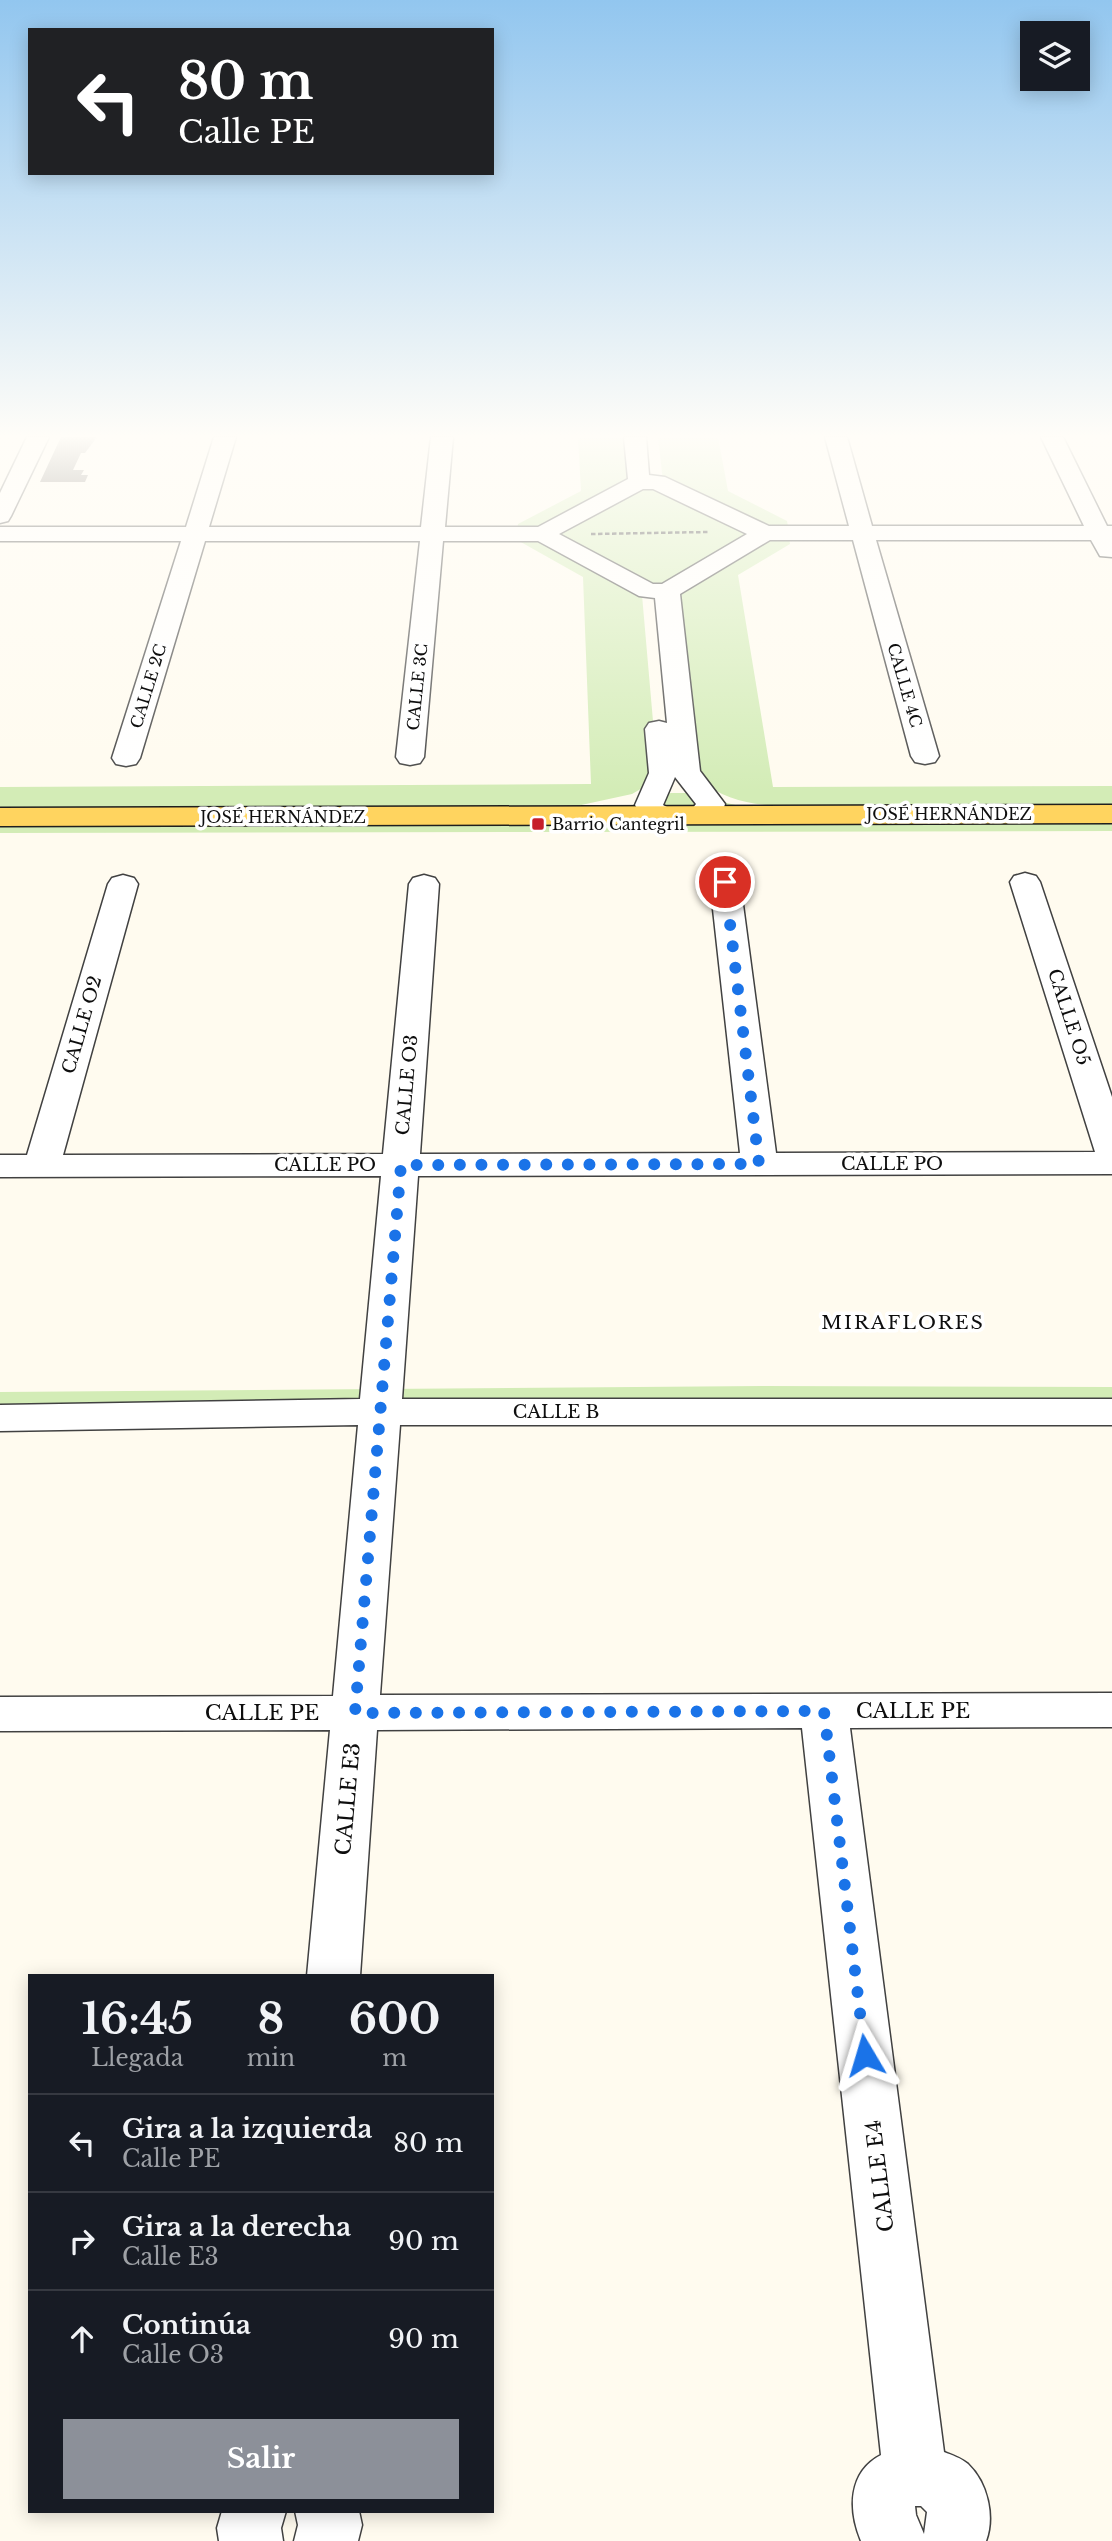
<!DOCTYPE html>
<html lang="es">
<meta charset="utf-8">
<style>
:root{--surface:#171b24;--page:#242831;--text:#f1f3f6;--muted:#9ea1a6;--line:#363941;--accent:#8c9099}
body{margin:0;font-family:"Libre Baskerville",serif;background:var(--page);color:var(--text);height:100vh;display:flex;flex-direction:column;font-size:26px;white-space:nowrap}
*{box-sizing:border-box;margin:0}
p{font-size:23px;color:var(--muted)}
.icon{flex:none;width:38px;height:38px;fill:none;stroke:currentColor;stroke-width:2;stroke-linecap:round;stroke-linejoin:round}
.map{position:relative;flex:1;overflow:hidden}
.sheet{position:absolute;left:28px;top:1974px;width:466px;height:539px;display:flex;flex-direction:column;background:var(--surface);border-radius:0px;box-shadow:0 4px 18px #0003}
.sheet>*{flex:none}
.hud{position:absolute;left:28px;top:28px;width:466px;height:147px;border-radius:0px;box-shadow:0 4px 18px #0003;background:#202124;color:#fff;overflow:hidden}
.fabs{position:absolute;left:1020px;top:21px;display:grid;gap:14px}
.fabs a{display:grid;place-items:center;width:70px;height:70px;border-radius:0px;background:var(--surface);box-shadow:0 4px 18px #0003;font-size:35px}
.pin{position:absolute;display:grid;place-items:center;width:60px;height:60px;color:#fff;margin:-30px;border:4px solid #fff;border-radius:50%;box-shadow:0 2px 7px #0007}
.me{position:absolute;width:77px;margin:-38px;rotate:353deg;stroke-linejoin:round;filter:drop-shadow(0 0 5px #0008)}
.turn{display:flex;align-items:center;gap:24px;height:147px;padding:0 35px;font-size:32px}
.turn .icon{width:91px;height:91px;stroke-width:2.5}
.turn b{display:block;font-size:49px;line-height:60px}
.eta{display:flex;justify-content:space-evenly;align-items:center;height:119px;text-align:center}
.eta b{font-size:42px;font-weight:700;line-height:49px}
.button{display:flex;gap:14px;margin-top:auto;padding:14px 35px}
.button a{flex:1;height:80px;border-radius:0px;background:var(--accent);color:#fff;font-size:28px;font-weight:700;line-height:80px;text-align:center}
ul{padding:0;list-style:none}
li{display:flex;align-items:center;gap:21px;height:98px;padding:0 35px;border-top:2px solid var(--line)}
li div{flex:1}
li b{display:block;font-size:26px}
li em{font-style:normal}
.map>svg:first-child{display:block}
</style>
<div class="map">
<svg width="1112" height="2541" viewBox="0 0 1112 2541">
<rect width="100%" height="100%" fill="#fffbef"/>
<!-- green -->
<g fill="#d3ecb6">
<path d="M578,437H629L632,478L545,529L517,531L518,524L581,491Z"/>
<path d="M658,437H718L728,491L787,521L789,531H771L663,481Z"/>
<path d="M642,485H654L749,535L665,585L650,586L554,535Z"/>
<path d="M517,537L538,538L642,595L657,767L644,787L632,794L572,807L0,810V787L591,784L583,577L519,541Z"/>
<path d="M789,537L790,544L738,575L773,787L1112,786V807L782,806C752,805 723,800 700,779L679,590L766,539Z"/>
<path d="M671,793H686L760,811L1112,814V831L0,833V817L620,809Z"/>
<path d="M763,1386L1112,1387V1412L0,1418V1392Z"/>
</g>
<!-- building -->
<path fill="#574f4a" d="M61,437H97L85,453H81L73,470H84L81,475H88L85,482H40Z"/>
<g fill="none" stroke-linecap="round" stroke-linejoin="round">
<!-- minor casing -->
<g stroke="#414141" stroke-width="3">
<g id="minor">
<path d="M27,437H49L11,516L8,521L0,523V493Z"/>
<path d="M214,437H236L209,527H421L431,437H453L445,527H538L628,479L624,437H646L649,475L665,477L769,526H849L825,437H847L872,526H1084L1041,437H1063L1107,526H1112V557L1100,556L1091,540H876L939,756L935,762L925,764L915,762L911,756L853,540H770L680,594L700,771L725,804C721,821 707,826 691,822L686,816L696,804L675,777L663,805L673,810L678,816L673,822L663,825L643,818L635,805L649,773L645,729L649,723L659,721L667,723L655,598L639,596L538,541H443L424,757L420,763L410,765L400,763L396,757L420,541H205L140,758L136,764L126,766L116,764L112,758L181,541H0V527H186ZM643,489H653L747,534L662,584H653L559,534Z"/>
<path d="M725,873L736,876L740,882L776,1153L1095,1152L1010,882L1014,876L1025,873L1036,876L1040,882L1112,1097V1174L418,1176L402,1399H1112V1425H400L380,1695L1112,1693V1727L850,1728L944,2452C952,2455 961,2458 968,2464C988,2483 995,2517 986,2541H861C848,2510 848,2472 881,2455L802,1728L377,1730L360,1976H307L330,1730L0,1731V1697L333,1696L358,1425L0,1431V1405L360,1399L381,1176L0,1177V1155H27L108,884L112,878L123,875L134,878L138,884L63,1155L383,1154L409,884L413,878L424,875L435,878L439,884L420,1154L740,1153L710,882L714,876ZM915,2506H921L927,2512L924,2534L916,2515Z"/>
<path d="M222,2511H286L281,2528L283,2541H219L217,2528Z"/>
<path d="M295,2511H359L362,2525L358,2541H294L298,2525Z"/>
</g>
</g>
<!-- major casing -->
<g stroke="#1f1f1f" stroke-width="3">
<path id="major" d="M1112,805V823L0,826V808Z"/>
</g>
<!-- path -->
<path stroke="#303030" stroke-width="2.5" stroke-dasharray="4.5 2.5" stroke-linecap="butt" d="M591,534L708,532"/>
<!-- minor -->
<use href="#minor" fill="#fff" fill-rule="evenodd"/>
<!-- major -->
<use href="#major" fill="#ffd45f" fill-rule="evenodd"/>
</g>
<!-- sky -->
<linearGradient id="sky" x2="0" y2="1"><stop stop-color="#92c6ef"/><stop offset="0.55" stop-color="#fffdf8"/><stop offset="1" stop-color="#fffdf8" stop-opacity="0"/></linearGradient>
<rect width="1112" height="793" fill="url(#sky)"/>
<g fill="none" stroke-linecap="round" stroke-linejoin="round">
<!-- route -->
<path stroke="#1a73e8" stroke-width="12" stroke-dasharray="0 21.6" d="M725,882L759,1164L401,1165L355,1713L824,1711L865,2055"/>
</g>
<!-- markers -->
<rect fill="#c61e2a" stroke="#fff" stroke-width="2.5" x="531" y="817" width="14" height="14" rx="3.5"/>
<g text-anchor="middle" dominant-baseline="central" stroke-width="7" stroke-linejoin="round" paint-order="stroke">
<!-- far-street labels -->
<g font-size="16" fill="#0e0e0e" stroke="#fff">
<text transform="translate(905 685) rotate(74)">CALLE 4C</text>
<text transform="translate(148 686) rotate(-73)">CALLE 2C</text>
<text transform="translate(417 687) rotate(-84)">CALLE 3C</text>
<text x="949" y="814">JOSÉ HERNÁNDEZ</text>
<text x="283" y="817">JOSÉ HERNÁNDEZ</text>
</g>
<!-- far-poi labels -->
<g font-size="16" fill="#0e0e0e" stroke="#fff" text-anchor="start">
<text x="552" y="824">Barrio Cantegril</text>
</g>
<!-- street labels -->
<g font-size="18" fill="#0e0e0e" stroke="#fff">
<text transform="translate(1069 1017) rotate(72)">CALLE O5</text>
<text transform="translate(82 1025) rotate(-74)">CALLE O2</text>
<text transform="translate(407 1085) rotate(-85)">CALLE O3</text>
<text x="892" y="1164">CALLE PO</text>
<text x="325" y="1165">CALLE PO</text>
<text x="556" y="1412">CALLE B</text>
</g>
<!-- neighbourhood labels -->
<g font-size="19" letter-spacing="2" fill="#0e0e0e" stroke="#fff">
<text x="903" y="1322">MIRAFLORES</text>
</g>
<!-- near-street labels -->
<g font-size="21" fill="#0e0e0e" stroke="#fff">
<text x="913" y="1711">CALLE PE</text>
<text x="262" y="1713">CALLE PE</text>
<text transform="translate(348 1799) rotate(-85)">CALLE E3</text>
<text transform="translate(880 2176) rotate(-97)">CALLE E4</text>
</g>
</g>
</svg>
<div class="fabs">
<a><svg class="icon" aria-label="layers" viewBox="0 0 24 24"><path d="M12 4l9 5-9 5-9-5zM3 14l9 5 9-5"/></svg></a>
</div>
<div class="pin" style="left:725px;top:882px;background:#d93025"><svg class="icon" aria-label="arrive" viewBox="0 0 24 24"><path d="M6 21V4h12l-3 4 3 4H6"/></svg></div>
<svg class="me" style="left:865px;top:2055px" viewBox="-20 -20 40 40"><path d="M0-17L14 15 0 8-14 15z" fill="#1a73e8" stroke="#fff" stroke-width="4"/></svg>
<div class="hud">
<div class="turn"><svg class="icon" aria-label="left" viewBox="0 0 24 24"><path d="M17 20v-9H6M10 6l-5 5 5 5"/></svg><div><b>80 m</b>Calle PE</div></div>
</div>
<section class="sheet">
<div class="eta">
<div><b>16:45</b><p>Llegada</p></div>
<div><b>8</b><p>min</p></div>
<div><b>600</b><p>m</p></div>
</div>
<ul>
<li><svg class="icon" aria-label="left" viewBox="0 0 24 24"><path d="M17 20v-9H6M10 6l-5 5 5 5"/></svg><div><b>Gira a la izquierda</b><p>Calle PE</p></div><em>80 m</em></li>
<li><svg class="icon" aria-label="right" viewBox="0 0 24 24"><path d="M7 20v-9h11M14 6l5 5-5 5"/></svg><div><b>Gira a la derecha</b><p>Calle E3</p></div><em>90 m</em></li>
<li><svg class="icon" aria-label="ahead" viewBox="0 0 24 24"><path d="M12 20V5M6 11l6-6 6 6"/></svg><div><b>Continúa</b><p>Calle O3</p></div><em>90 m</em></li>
</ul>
<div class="button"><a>Salir</a></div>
</section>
</div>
